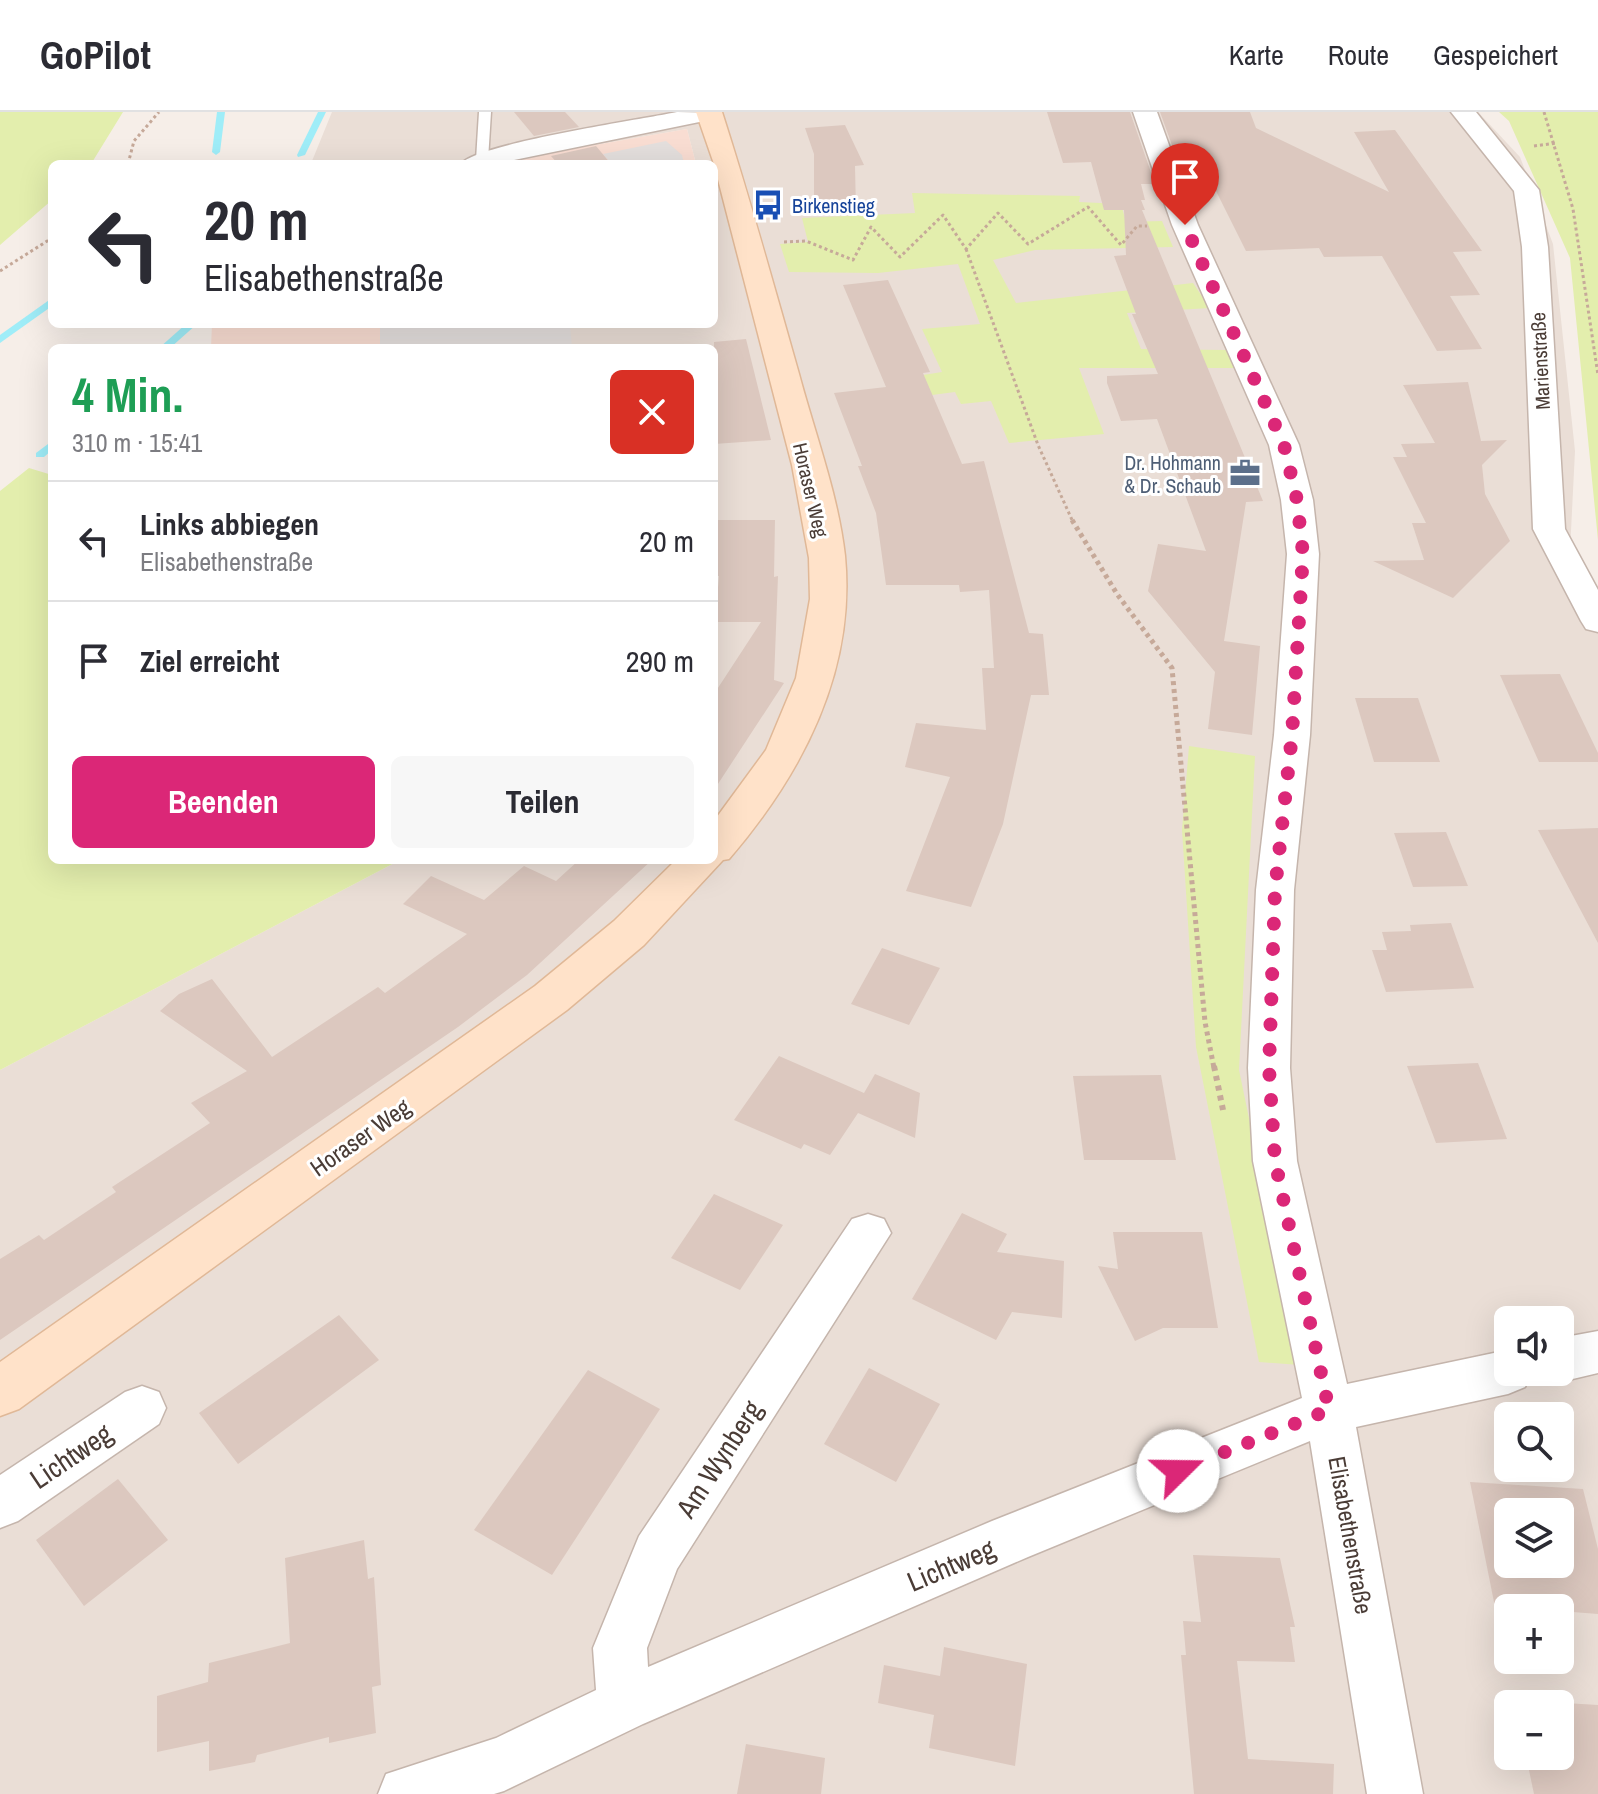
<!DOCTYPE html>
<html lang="de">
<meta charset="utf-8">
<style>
:root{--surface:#fff;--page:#f7f7f7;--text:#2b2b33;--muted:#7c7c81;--line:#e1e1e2;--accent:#db2777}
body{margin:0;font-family:"Archivo Narrow",sans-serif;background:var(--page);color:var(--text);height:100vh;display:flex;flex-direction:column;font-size:30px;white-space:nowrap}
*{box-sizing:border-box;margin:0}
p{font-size:26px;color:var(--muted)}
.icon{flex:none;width:44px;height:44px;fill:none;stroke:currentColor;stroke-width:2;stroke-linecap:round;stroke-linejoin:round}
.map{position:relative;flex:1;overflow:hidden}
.details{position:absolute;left:48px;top:232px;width:670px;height:520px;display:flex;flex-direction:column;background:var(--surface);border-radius:12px;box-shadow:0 8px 32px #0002}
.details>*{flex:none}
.hud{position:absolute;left:48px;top:48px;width:670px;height:168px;border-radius:12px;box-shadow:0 8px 32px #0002;background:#fff;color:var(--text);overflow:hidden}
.buttons{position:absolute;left:1494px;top:1194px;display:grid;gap:16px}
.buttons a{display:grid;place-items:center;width:80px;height:80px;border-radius:12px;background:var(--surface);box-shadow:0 8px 32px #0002;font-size:40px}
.pin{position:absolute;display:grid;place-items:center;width:68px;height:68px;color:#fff;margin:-82px -34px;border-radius:50% 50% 50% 0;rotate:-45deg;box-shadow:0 0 8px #0007}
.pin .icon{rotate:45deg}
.me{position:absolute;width:88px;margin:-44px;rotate:68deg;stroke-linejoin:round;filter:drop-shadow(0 0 6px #0008)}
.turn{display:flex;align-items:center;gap:28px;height:168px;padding:0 24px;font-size:36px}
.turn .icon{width:104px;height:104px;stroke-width:2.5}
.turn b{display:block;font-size:56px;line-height:68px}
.round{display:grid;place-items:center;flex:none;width:84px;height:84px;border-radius:12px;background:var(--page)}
.summary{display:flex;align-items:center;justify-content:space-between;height:136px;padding:0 24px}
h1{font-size:48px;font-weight:800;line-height:60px;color:#1e9e55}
.action{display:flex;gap:16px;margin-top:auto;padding:16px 24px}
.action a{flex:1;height:92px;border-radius:12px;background:var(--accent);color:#fff;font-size:32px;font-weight:800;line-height:92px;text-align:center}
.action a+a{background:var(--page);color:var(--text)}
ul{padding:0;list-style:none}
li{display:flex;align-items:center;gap:24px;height:120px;padding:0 24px;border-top:2px solid var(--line)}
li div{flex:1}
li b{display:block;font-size:30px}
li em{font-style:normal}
header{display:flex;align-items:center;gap:48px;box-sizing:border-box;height:112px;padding:0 40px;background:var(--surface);border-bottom:2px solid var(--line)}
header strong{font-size:38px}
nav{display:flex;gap:44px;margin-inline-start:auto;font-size:28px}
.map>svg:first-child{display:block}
</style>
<header>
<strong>GoPilot</strong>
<nav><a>Karte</a><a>Route</a><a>Gespeichert</a></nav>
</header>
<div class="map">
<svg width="1598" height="1682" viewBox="0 0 1598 1682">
<rect width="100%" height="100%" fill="#f6eee8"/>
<!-- residential -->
<path fill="#eaded6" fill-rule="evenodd" d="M332,0H1478L1520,45L1553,132L1575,339L1570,439L1598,491V1682H0V958L400,748H714V236H571L568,212H714V52H696L687,17L485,52L312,49ZM1508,1208H1560V1260H1508ZM1508,1304H1560V1356H1508ZM1508,1400H1560V1452H1508ZM1508,1496H1560V1548H1508ZM1508,1592H1560V1644H1508Z"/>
<!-- commercial -->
<g fill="#f9ddd2">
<path d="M687,17L696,52H485Z"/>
<path d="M212,212H568L571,236H211Z"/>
</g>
<!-- green -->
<g fill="#e3eead">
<path d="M0,0H123L91,52H52V88L0,133Z"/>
<path d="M1499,0H1598V428L1570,146L1509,9Z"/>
<path d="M912,81L1080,84L1079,90L1121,92L1126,110L1162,109L1173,135L1035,138L993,148L1016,191L1193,171L1210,196L1127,201L1141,237L1227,238L1237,256H1079L1104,322L1009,331L991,289L961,292L955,280L932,283L923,263L942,260L922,217L980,212L958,152L878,161L789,160L780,132L808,130L802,106L915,101Z"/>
<path d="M29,356L52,363V748H400L0,958V379Z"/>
<path d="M1189,634L1255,644L1239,958L1300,1253L1259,1250L1196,935L1182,718Z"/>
</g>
<!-- parking -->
<g fill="#e4dfdd">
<path d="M666,29L682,43L684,52H611L603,42Z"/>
<path d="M380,212H570L572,236H380Z"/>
</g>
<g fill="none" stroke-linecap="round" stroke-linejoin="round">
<!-- stream -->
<g fill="#9fedf8" fill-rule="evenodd">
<path d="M217,0H225L220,40L216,43L212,40Z"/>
<path d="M318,0H326L305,43L298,45L297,43Z"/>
<path d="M52,186V194L0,231V223Z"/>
<path d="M186,212H197L170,236H159Z"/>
<path d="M52,329V338L44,345H36V341Z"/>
</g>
</g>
<!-- building -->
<g fill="#dcc8bf" fill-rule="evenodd">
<path d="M514,0H565L579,15L534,24Z"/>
<path d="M1047,0H1130L1155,72H1141L1145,88H1141L1145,98H1142L1263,389L1246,390L1224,529L1260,534L1252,623L1208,617L1215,560L1148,479L1158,432L1206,439L1157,307L1121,309L1107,271V264L1158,262L1132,202H1136L1114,144L1126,143L1124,98H1104L1091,50L1063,51Z"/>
<path d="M1160,0H1250L1256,16L1389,80L1354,20L1395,18L1482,139L1453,140L1480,183L1450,184L1482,237L1437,239L1382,144L1324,145L1319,136L1246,139L1212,71L1186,72Z"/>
<path d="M845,13L864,53L855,54L856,99H814V42L805,16Z"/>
<path d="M596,34L611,52H558L551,44Z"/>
<path d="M888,168L930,260L923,261L962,352L984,349L1029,521L1043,522L1049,583H1031L1003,712L971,795L906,779L950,665L905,655L916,611L986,618L982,556H994L989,478L960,480L959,473H886L876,401L858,354H862L834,281L886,275L843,173Z"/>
<path d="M746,227L771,328L714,332V230Z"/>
<path d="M1468,270L1481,329L1507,328L1482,353L1485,382L1510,429L1453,486L1373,449L1424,448L1412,411H1426L1393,345H1407L1401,332L1435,331L1403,273Z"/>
<path d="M714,408H775L774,465L778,464L774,568L784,571L714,678V582L761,510H715L719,464H714Z"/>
<path d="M1560,562L1598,641V650H1539L1500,563Z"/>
<path d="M1355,586H1418L1440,650H1374Z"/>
<path d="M1598,716V831L1538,718Z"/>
<path d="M1446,720L1468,774L1413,775L1394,721Z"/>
<path d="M579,748H652L527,863L458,915L0,1228V1147L39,1123L44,1128L116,1080L112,1075L210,1011L191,991L247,959L160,899L179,882L212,867L272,945L378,875L385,881L467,822L403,792L431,764L484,788L524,754L556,769Z"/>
<path d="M1451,811L1474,876L1386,880L1372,838H1387L1382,820L1411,819L1410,813Z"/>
<path d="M882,836L940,856L909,913L851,892Z"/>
<path d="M779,944L864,981L875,962L920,981L915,1026L858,1001L830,1043L804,1032L801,1037L734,1008Z"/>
<path d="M1478,951L1507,1027L1436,1031L1407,954Z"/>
<path d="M1161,963L1176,1048H1084L1073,964Z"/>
<path d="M714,1082L783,1113L740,1178L671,1146Z"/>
<path d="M962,1101L1007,1122L997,1140L1064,1149L1062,1206L1012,1200L996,1228L912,1187Z"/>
<path d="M1113,1120H1202L1218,1216H1163L1135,1229L1098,1154L1118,1157Z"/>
<path d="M339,1203L379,1248L238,1352L199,1301Z"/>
<path d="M869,1256L940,1292L896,1370L824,1332Z"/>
<path d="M588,1258L660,1297L552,1463L474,1418Z"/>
<path d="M118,1367L168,1428L84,1494L36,1428Z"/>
<path d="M1470,1370L1583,1377L1598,1437V1502L1560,1499V1496L1495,1495ZM1508,1400H1560V1452H1508Z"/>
<path d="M364,1428L368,1467L374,1465L381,1573L372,1575L376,1621L329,1631V1625L257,1643L255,1650L209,1659V1629L157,1640V1584L208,1570L209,1551L290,1531L285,1446Z"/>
<path d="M1193,1443L1280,1446L1295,1515H1290L1295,1550L1237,1549L1248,1647L1334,1652L1333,1682H1194L1181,1543H1186L1183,1509L1201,1510Z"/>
<path d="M944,1535L1027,1552L1015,1654L929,1636L934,1603L878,1591L884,1553L940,1564Z"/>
<path d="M1514,1588L1598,1593V1682H1534L1526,1644H1560V1592H1514Z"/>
<path d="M746,1632L825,1646L821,1682H737Z"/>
</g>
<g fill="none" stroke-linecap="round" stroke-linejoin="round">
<!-- lane casing -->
<g stroke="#c5b5ac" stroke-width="3">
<path id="lane" d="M479,0H491L488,48L482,52L476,48Z"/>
</g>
<!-- street casing -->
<g stroke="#c5b5ac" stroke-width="3">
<g id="street">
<path d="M677,0L721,1L709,8L495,52H461C475,32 644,7 677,0Z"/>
<path d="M1133,0H1157L1198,113L1299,333L1313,388L1319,442L1310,623L1294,778L1290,956L1297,1049L1347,1272L1508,1238V1260H1532L1525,1275L1508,1282L1356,1315L1423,1682H1367L1310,1329L1028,1445L643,1612L504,1679L494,1682H378L386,1662L496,1626L596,1578L593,1536L639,1424L852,1107L868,1102L884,1107L891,1121L677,1457L647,1536L648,1555L992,1409L1302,1286L1253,1049L1248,956L1256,778L1274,623L1287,442L1281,388L1269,333L1172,113Z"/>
<path d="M1451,0H1476L1539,78L1548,135L1565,417L1598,478V520L1586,517L1581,509L1533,417L1522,135L1514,79Z"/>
<path d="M1598,1219V1261L1560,1270L1543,1263L1542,1260H1560V1226Z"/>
<path d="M142,1274L159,1280L166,1296L159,1312L18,1409L0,1416V1363L125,1280Z"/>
</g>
</g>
<!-- secondary casing -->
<g stroke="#e0b897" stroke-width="3">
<path id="secondary" d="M696,0H722C750,87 774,174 799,262C815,322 838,382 845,444C856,560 802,662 729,747L723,748L644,833L567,898L19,1297L0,1304V1250L535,874L614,809L676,748H714V709L766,638L796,566L810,487L809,446L792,353L714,52Z"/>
</g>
<!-- path-far2 -->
<g stroke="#c6a999" stroke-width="3" stroke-dasharray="3 3" stroke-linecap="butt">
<path d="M1544,0L1573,97L1598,263"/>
<path d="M1534,34L1557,31"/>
<path d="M128,52L134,29L159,0"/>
<path d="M784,130L806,129L853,148L871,115L900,145L943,103L966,137L998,101L1028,132L1088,95L1121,133L1137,114H1147"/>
<path d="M966,137L1038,333L1073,410"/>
<path d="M0,159L52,126"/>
</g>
<!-- path-far1 -->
<path stroke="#c6a999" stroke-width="5" stroke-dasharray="4 4" stroke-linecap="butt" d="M1072,408L1117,482L1172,556L1205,910L1214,956"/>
<!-- path -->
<path stroke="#c6a999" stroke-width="6" stroke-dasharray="5 5" stroke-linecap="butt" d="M1214,954L1223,998"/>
<!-- lane -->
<use href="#lane" fill="#fff" fill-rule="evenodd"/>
<!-- street -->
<use href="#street" fill="#fff" fill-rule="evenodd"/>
<!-- secondary -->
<use href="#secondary" fill="#ffe2c9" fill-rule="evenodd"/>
</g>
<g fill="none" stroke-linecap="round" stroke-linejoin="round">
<!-- route -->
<path stroke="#db2777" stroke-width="14" stroke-dasharray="0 25.2" d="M1178,1359L1329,1298L1275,1049L1269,956L1275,778L1292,623L1303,442L1297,388L1284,333L1185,113"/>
</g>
<!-- icons -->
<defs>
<g id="bus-bare" transform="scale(2.4)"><path d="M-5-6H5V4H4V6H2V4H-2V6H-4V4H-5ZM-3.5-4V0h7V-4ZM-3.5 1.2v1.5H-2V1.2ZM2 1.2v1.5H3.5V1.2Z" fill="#1a4fb4" stroke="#fff" stroke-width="2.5" paint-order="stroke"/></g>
<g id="office-bare" transform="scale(2.4)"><path d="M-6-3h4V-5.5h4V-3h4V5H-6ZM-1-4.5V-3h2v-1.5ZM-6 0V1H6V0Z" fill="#5c6f8a" stroke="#fff" stroke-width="2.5" paint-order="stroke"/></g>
</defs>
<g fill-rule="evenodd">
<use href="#bus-bare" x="768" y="93"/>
<use href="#office-bare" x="1245" y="361"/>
</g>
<g text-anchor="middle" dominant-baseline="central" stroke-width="6" stroke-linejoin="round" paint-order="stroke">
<!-- far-transit labels -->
<g font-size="20" fill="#164399" stroke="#fff" text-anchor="start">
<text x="792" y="93">Birkenstieg</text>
</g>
<!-- far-street labels -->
<g font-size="20" fill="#4a3c36" stroke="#fff">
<text transform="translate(1540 249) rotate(-93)">Marienstraße</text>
<text transform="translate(811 378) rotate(77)">Horaser Weg</text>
</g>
<!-- far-service labels -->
<g font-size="20" fill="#4e5e75" stroke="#fff" text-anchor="end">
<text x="1221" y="350">Dr. Hohmann<tspan x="1221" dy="23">&amp; Dr. Schaub</tspan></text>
</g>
<!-- street labels -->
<g font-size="24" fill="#4a3c36" stroke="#fff">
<text transform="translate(360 1025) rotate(-35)">Horaser Weg</text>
<text transform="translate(1351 1423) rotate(80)">Elisabethenstraße</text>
</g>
<!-- near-street labels -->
<g font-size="28" fill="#4a3c36" stroke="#fff">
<text transform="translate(71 1344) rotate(-34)">Lichtweg</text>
<text transform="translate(719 1347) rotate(-57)">Am Wynberg</text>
<text transform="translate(951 1453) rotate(-23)">Lichtweg</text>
</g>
</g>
</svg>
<div class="buttons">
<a><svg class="icon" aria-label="sound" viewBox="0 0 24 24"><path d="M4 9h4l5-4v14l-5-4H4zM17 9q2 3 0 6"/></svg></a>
<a><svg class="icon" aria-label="search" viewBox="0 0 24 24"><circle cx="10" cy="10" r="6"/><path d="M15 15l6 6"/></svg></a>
<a><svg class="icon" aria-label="layers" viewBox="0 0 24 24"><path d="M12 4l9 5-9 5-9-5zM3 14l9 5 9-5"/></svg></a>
<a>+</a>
<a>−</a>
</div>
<div class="pin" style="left:1185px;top:113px;background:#d93025"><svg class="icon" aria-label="arrive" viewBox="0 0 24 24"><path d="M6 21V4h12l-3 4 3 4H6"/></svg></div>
<svg class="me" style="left:1178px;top:1359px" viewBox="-20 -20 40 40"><circle r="19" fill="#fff"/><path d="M0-13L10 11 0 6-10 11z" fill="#db2777"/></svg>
<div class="hud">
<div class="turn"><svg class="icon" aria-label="left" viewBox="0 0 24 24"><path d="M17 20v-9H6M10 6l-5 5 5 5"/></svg><div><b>20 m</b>Elisabethenstraße</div></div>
</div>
<section class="details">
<div class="summary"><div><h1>4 Min.</h1><p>310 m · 15:41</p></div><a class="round" style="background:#d93025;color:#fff"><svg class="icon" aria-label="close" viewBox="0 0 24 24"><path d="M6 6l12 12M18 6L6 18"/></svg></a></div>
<ul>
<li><svg class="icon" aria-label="left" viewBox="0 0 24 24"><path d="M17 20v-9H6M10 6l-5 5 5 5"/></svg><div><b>Links abbiegen</b><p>Elisabethenstraße</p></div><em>20 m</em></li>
<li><svg class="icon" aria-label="arrive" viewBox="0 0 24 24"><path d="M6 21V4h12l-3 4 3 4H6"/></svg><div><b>Ziel erreicht</b></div><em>290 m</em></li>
</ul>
<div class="action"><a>Beenden</a><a>Teilen</a></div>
</section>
</div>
